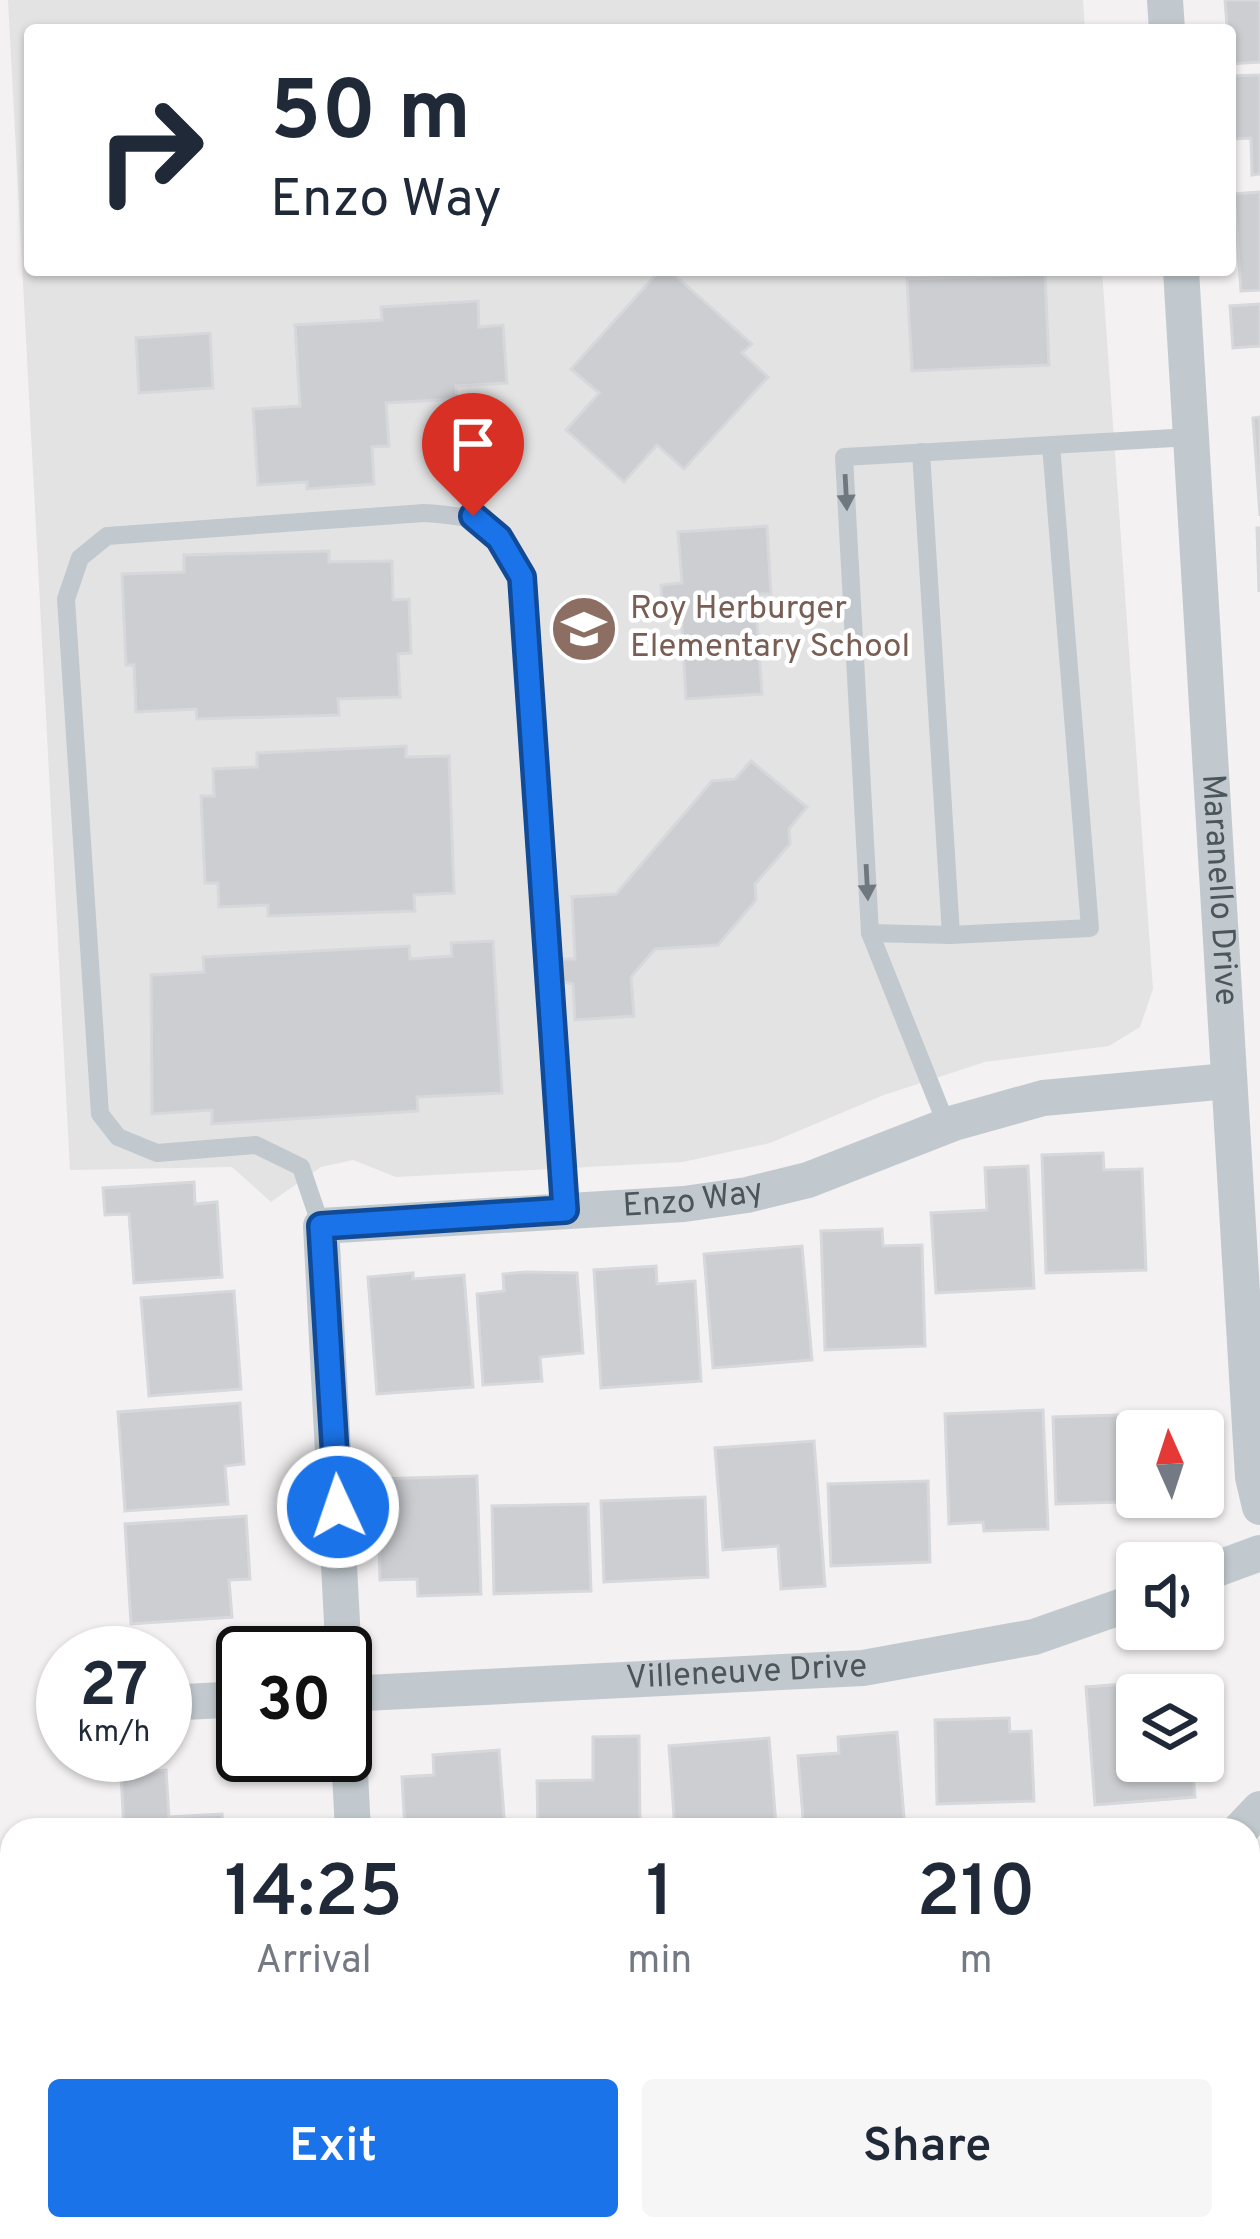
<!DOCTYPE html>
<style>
:root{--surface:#fff;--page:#f6f6f7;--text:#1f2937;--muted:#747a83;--accent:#1a73e8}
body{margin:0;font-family:Overpass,sans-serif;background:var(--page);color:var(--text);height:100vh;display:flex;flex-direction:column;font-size:45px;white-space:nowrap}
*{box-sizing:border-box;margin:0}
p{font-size:39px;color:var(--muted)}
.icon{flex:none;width:66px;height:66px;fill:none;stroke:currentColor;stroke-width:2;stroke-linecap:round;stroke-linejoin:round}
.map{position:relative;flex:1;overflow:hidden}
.sheet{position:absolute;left:0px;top:1818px;width:1260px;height:423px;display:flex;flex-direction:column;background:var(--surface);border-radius:36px 36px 0 0;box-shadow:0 3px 9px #0004}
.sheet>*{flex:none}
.banner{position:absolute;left:24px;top:24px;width:1212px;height:252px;border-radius:12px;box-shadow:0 3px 9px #0004;background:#fff;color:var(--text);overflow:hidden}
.needle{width:78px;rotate:357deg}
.fabs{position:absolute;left:1116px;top:1410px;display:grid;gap:24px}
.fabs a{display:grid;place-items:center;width:108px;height:108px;border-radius:12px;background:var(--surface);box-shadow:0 3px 9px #0004;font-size:60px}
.speed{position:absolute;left:36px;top:1626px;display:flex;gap:24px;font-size:60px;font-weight:700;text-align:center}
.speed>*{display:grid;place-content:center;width:156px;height:156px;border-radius:50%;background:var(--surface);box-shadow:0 3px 9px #0004;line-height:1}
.speed small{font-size:30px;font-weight:400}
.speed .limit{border:6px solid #111;border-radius:18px;background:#fff;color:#111}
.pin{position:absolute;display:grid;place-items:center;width:102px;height:102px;color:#fff;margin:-123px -51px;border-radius:50% 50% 50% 0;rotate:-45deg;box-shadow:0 0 12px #0007}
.pin .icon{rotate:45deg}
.me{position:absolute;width:132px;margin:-66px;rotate:357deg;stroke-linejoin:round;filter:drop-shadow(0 0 9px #0008)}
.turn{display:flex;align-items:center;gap:42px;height:252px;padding:0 48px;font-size:54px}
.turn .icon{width:156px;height:156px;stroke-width:2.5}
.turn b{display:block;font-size:84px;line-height:102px}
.eta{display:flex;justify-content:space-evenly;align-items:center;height:204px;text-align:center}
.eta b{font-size:72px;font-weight:600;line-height:84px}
.cta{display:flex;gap:24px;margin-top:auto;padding:24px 48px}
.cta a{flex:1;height:138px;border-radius:12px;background:var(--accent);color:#fff;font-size:48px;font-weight:600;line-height:138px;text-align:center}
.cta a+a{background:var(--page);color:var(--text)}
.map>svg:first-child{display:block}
</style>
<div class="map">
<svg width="1260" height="2239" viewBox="0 0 1260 2239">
<rect width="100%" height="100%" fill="#f3f1f2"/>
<!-- education -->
<path fill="#e4e3e3" d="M8,0H1083L1085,30H30V270H1102L1153,989L1140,1027L1109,1046L985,1062L884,1095L770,1143L683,1162L396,1177L353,1160L321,1167L271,1202L232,1167L70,1170Z"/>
<!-- building -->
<g fill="#ccced2" stroke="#d6d8dc" stroke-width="3">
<path d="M1225,0H1260V62L1230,64Z"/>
<path d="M1260,75V174L1252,175L1251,138L1232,139L1230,76Z"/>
<path d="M1260,192V290L1241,291L1234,194Z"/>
<path d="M660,270H669L752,344L742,353L768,377L684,469L657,445L624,482L566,430L599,393L571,369Z"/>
<path d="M1045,274L1049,365L912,371L907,279Z"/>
<path d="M478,301L479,327L503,325L507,383L456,386L457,399L386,403L389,446L372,447L374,484L307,489V482L258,485L253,409L300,406L295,325L382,320L381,307Z"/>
<path d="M1260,304V346L1233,348L1230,306Z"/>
<path d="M210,333L213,388L139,393L136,338Z"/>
<path d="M1260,417V516L1253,418Z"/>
<path d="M767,526L771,594H755L762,694L686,699L681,611L662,613L661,585L682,583L678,532Z"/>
<path d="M1257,528H1260L1259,592Z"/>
<path d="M329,551V562L392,561L393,600L409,599L411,653L398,654L400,697L338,699L339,715L197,719L196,709L136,712L134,665H126L122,574L184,572V555Z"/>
<path d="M406,746V757L449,756L454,893L414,895L415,911L268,916V905L219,907L218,883H205L201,796H214L213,769L257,767V753Z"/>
<path d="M751,761L807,807L789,829L790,844L755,884L756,900L718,945L655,949L631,977L634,1016L575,1020L573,984L563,982L561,959H575L572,897L616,894L712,781L735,779Z"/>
<path d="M493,941L502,1093L417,1097L418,1111L212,1124V1110L152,1114L151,975L204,972L203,957L409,946L410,959L452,956L451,943Z"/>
<path d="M1103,1153L1104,1170L1142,1169L1146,1270L1046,1273L1042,1155Z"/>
<path d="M1028,1166L1034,1288L936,1293L931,1213L987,1210L985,1168Z"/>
<path d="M194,1182L195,1204L217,1202L222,1277L134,1283L129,1214L105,1215L103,1188Z"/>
<path d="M882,1229L883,1246L922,1245L925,1346L825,1350L821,1231Z"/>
<path d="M802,1246L812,1360L713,1368L704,1254Z"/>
<path d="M656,1266L657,1284L695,1281L701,1381L601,1388L594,1270Z"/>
<path d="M526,1272L577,1273L583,1353L540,1357L542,1381L483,1385L477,1294L504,1291L503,1274Z"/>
<path d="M413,1273V1279L464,1275L473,1387L377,1394L368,1277Z"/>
<path d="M234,1291L241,1389L149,1396L141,1298Z"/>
<path d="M240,1403L244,1464L225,1466L228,1504L125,1511L118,1412Z"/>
<path d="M1043,1410L1048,1529L984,1531L983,1522L949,1524L945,1414Z"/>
<path d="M1153,1414V1431H1137V1497L1155,1501L1056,1504L1053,1417Z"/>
<path d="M814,1441L825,1586L781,1589L778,1546L723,1550L715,1448Z"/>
<path d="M477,1476L481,1594L418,1596L417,1579L380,1580L377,1479Z"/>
<path d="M928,1481L930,1562L831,1566L828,1484Z"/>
<path d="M705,1497L708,1577L604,1582L601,1501Z"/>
<path d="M588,1504L591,1591L494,1594L492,1506Z"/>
<path d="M246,1516L250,1579L229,1580L232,1617L131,1624L125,1524Z"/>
<path d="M1150,1682L1151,1695H1137V1761H1192L1195,1797L1095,1805L1086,1687Z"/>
<path d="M1009,1718L1010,1732L1031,1731L1034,1801L937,1804L935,1720Z"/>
<path d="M897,1732L905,1830H804L798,1756L839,1753L838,1737Z"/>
<path d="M639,1736L640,1830H538L537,1781L593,1780V1737Z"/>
<path d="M769,1738L776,1825L675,1830L669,1746Z"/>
<path d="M499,1750L505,1830H405L402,1777L434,1775L433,1755Z"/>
<path d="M166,1770L169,1817L222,1814L223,1830H124L121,1773Z"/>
<path d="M12,1976V2099H8L7,2063H0V1977Z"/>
<rect x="317" y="2229" width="136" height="10"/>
<path d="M509,2229H634V2235L509,2239Z"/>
<path d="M785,2229H885L886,2239H786Z"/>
<path d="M1015,2229H1115L1116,2239H1016Z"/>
<path d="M920,2230H998L999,2239H898V2231Z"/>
</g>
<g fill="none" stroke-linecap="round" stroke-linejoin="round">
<!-- service -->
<g stroke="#c1c9ce" stroke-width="18">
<path d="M870,933L951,935L921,452"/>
<path d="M951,935L1090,928L1051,445"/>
<path d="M947,1126L870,933L844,457L1191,437"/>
<path d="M321,1226L301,1167L256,1145L157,1153L118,1137L100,1114L66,599L80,558L107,536L424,513C487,517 489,523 522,577L565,1210"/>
</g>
<!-- minor -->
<g stroke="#c1c9ce" stroke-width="36">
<path d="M1165,0L1167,30"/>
<path id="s1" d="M1181,270L1253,1477L1260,1507"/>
<path d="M1203,1574L1260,1553"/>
<path id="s2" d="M345,1694L863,1668L1034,1637L1137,1601"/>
<path d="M165,1703L243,1699"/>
<path id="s3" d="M353,1830L321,1226L684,1204L747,1195L808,1180L954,1123L1043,1098L1228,1081"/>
<path d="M1240,1830L1260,1809"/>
<path d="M0,2174L12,2173"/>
<path d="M232,2229L233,2239"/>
<path d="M1172,2229V2239"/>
<path d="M712,2239V2229"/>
</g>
</g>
<!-- one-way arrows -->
<defs><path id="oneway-solid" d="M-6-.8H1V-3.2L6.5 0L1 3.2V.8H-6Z" transform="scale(3)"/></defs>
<g fill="#6e787e">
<use href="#oneway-solid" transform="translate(846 492) rotate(87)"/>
<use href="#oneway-solid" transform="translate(867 882) rotate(87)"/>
</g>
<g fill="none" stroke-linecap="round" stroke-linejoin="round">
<!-- route casing -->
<g stroke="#114b97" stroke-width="30">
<path id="route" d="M338,1507L321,1226L565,1210L522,577L499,538L473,516"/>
</g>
<!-- route -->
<use href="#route" stroke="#1a73e8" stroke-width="21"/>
</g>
<!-- icons -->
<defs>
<g id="school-disc" transform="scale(3.45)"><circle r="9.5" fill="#8d6e63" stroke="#fff"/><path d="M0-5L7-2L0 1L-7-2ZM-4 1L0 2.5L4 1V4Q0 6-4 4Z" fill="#fff"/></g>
</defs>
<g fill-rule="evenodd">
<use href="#school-disc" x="584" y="629"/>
</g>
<g text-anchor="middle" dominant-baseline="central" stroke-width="9" stroke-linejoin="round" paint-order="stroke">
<!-- education labels -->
<g font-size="33" fill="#785e54" stroke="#fff" text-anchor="start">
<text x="630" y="610">Roy Herburger<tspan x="630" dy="38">Elementary School</tspan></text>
</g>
<!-- street labels -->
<g font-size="33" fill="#4b555c" stroke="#fff">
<text stroke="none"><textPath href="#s1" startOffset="621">Maranello Drive</textPath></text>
<text stroke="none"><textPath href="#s3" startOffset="978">Enzo Way</textPath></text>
<text stroke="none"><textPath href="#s2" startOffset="402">Villeneuve Drive</textPath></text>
</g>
</g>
</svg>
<div class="fabs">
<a><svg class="needle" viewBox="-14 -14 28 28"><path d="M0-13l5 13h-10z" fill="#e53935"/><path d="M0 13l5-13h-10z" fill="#747a83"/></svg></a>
<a><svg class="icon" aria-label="sound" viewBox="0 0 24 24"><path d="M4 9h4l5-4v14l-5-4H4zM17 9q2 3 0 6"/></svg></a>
<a><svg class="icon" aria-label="layers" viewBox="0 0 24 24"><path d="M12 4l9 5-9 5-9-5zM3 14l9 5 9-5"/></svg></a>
</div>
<div class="speed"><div>27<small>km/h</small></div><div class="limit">30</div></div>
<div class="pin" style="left:473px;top:516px;background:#d93025"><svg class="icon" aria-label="arrive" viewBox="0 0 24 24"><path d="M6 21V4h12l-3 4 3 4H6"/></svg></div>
<svg class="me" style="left:338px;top:1507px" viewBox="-20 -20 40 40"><circle r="17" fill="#1a73e8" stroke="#fff" stroke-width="3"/><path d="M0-11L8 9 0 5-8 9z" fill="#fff"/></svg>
<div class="banner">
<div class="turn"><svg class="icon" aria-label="right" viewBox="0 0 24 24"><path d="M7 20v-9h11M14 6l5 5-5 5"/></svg><div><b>50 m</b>Enzo Way</div></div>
</div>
<section class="sheet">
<div class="eta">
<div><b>14:25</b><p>Arrival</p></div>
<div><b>1</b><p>min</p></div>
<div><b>210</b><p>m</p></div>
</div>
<div class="cta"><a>Exit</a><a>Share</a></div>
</section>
</div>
